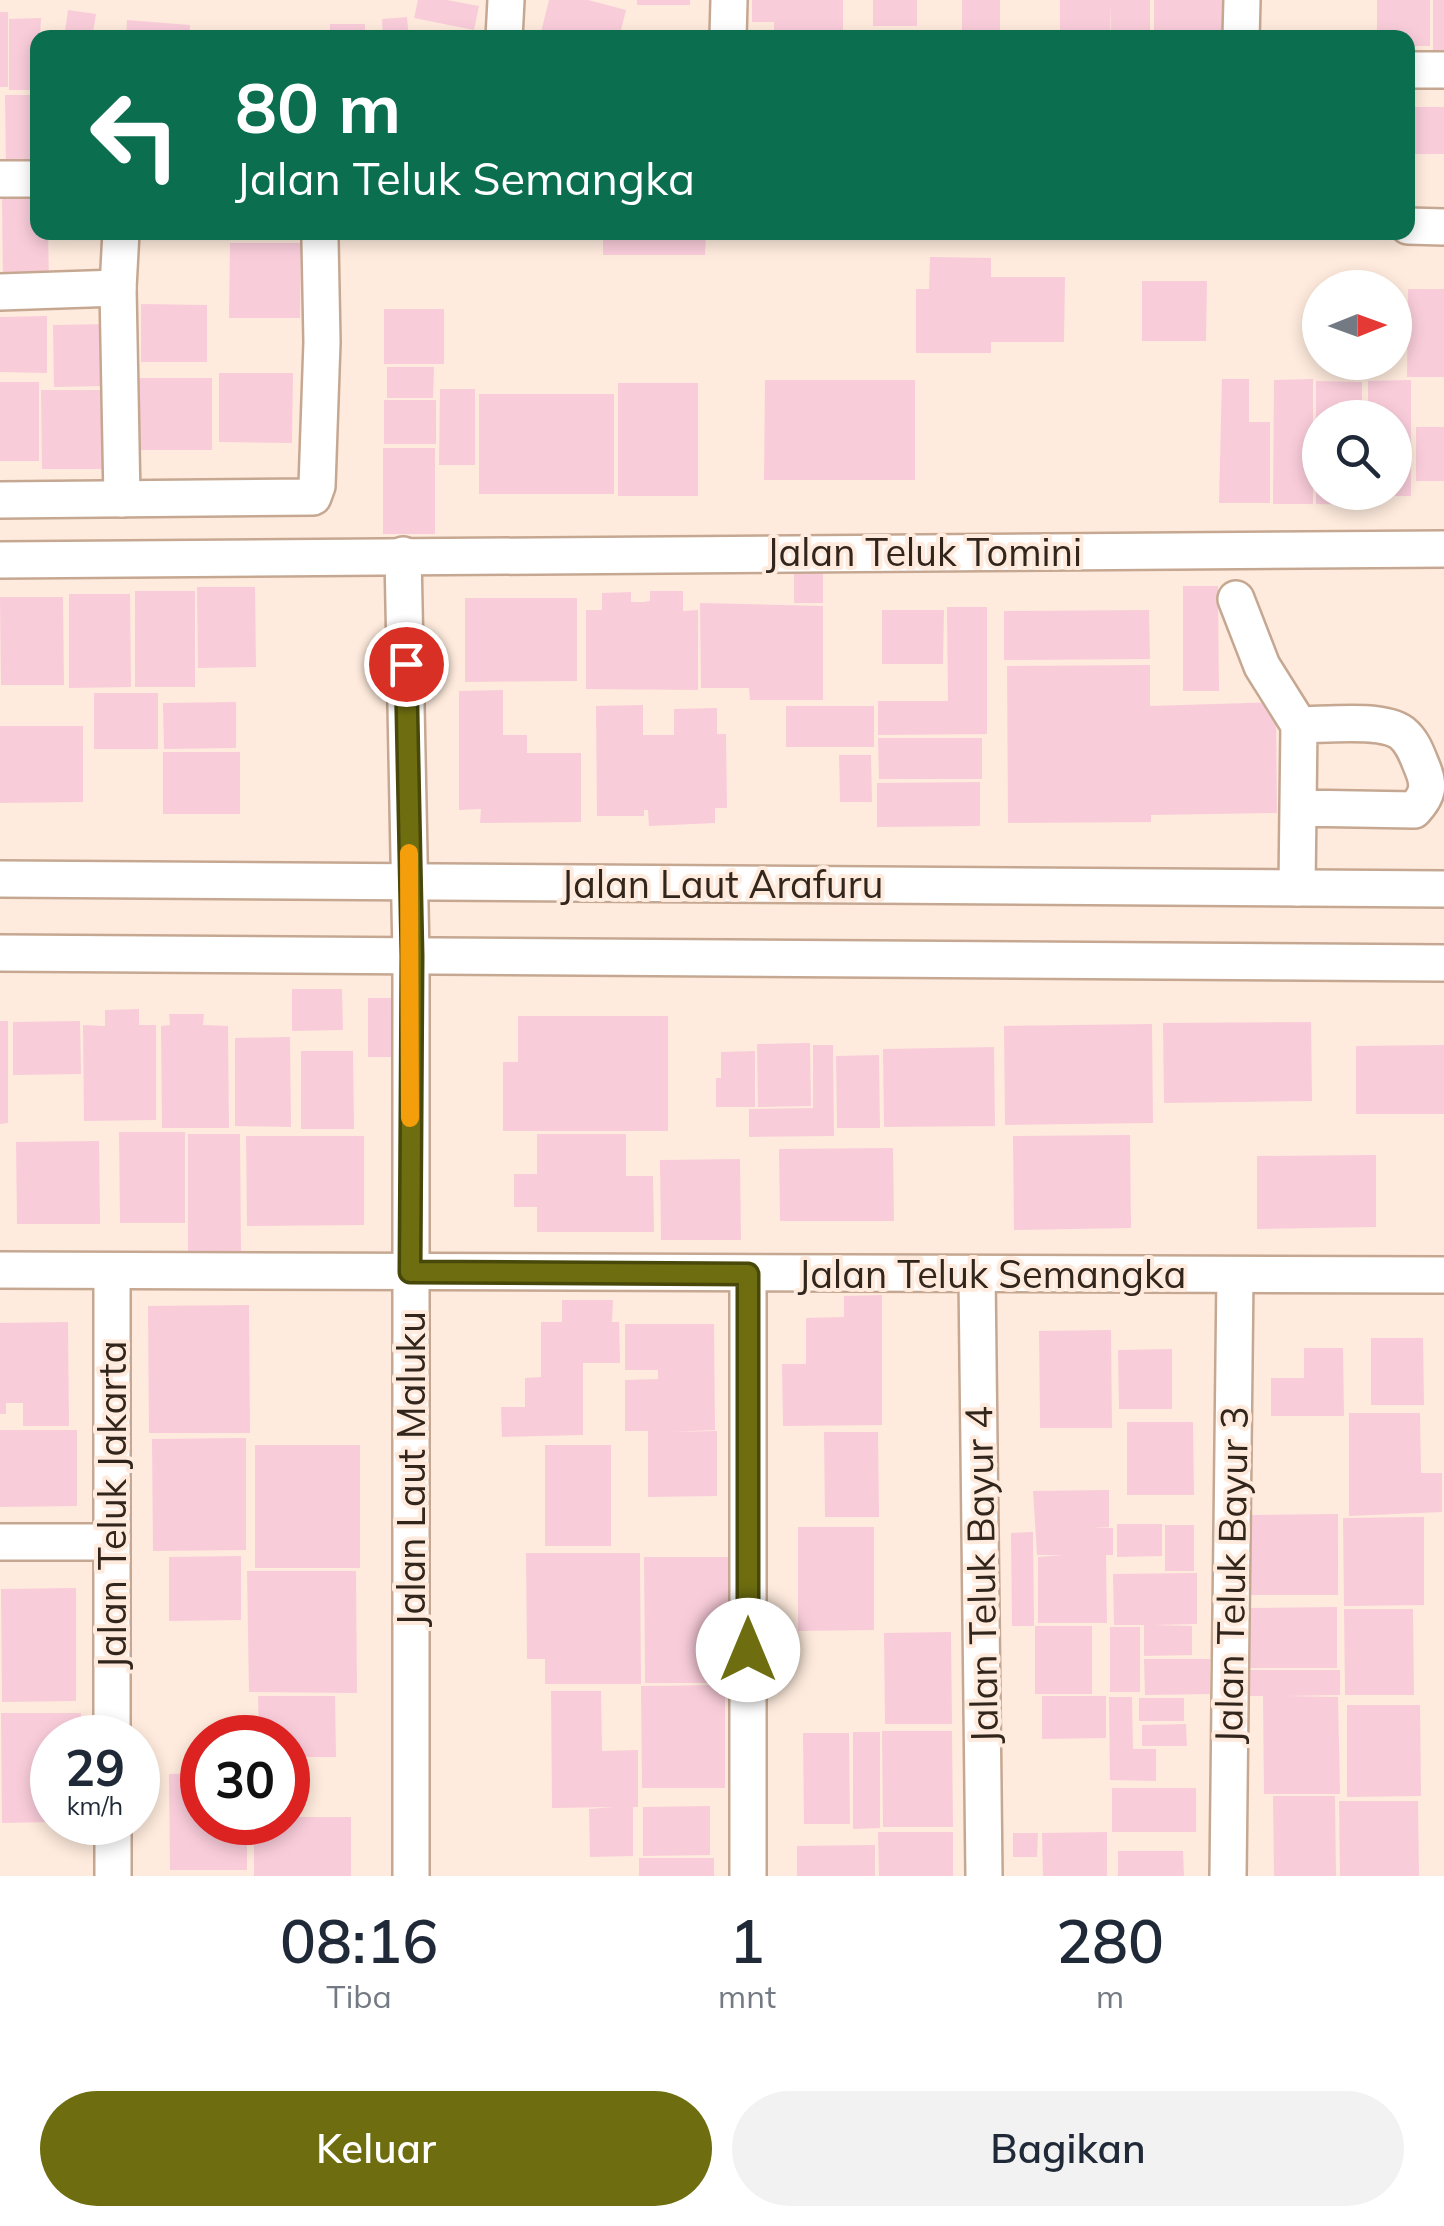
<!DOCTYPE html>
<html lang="id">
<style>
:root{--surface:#fff;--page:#f2f2f3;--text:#1f2937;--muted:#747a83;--accent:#6e6e10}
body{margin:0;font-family:Mulish,sans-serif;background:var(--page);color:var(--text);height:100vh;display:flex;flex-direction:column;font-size:38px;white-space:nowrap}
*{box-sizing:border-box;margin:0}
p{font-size:32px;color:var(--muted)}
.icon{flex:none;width:55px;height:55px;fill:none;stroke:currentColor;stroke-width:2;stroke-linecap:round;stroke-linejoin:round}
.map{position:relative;height:1876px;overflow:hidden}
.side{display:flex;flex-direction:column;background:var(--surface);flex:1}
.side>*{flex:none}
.top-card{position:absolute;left:30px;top:30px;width:1385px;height:210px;border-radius:20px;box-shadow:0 5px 15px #0003;background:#0b6e4f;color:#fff;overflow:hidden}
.needle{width:65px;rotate:89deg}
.fabs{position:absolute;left:1302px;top:270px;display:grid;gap:20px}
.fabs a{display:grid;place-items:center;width:110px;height:110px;border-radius:50%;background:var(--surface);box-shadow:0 5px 15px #0003;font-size:50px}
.speed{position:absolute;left:30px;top:1715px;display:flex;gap:20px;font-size:50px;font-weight:700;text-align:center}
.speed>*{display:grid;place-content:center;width:130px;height:130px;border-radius:50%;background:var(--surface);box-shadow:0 5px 15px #0003;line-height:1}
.speed small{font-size:25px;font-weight:400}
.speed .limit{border:15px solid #d22;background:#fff;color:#111}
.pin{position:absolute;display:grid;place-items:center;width:85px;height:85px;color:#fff;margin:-42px;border:5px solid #fff;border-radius:50%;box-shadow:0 2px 10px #0007}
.me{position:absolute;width:110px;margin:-55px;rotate:0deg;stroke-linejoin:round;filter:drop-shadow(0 0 8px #0008)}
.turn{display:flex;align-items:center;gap:35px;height:210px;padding:0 40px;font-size:45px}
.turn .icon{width:130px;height:130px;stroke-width:2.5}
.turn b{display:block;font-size:70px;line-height:85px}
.eta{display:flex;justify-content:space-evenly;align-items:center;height:170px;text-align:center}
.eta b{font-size:60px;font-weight:600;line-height:70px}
.action{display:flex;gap:20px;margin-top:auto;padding:20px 40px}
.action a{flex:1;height:115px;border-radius:60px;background:var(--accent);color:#fff;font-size:40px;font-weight:600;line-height:115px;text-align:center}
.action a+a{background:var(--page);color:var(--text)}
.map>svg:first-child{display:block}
</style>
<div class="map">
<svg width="1444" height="1876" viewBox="0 0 1444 1876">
<rect width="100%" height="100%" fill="#feebdd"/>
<!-- building -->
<g fill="#f9ccda">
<path d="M418,0H447L479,6L474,30L414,18Z"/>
<path d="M549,0H588L626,10L619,38L540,36Z"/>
<rect x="637" y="0" width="53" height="5"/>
<path d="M752,0H843V38H774V22H752Z"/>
<rect x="873" y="0" width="44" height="26"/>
<rect x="962" y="0" width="38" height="37"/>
<path d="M1060,0H1150V38H1111L1110,3V38H1060Z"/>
<path d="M1154,0H1235L1234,38H1154Z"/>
<path d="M1377,0H1430V46H1408V38H1377Z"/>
<rect x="1433" y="0" width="11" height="64"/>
<path d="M68,10L96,14L92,38H64Z"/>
<rect x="0" y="12" width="8" height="75"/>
<path d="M407,17L409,38H383L382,19Z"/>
<path d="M41,18L38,90H9V19Z"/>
<path d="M127,20L190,25L189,38H126Z"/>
<rect x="330" y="24" width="35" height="14"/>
<rect x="224" y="32" width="102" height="6"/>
<path d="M5,95H38V169H6Z"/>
<rect x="1408" y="100" width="4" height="85"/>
<rect x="1415" y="107" width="29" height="47"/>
<path d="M2,196H38V232H48L49,283L3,284Z"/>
<path d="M445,232H486V239L445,238Z"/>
<path d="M603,232H706L705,255H603Z"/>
<path d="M230,243H301L300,318H229Z"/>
<path d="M930,257L991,258V277H1065L1064,342H991V353H916V289H929Z"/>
<path d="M1142,281H1207L1206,341H1142Z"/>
<path d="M1408,289H1444V377H1407Z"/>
<path d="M141,304L207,305V362H141Z"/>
<rect x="384" y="309" width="60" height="55"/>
<path d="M47,316V373L0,372V317Z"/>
<path d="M109,324V386L54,387L53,325Z"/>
<path d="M387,367H434L433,398H387Z"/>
<path d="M219,373H293L292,443L219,442Z"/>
<rect x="135" y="378" width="77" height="72"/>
<path d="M1222,379H1249V422H1270V503H1219Z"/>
<path d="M1313,379V504H1273L1274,380Z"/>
<path d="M765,380H915V480H764Z"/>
<path d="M1411,380V496H1395V418H1368V381Z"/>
<path d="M1316,381L1362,382V418H1320V492H1362V505L1316,504Z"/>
<rect x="0" y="382" width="39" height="79"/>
<rect x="618" y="383" width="80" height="113"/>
<path d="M440,389H475V465H439Z"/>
<path d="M41,390H114V469H42Z"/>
<rect x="479" y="394" width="135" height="100"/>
<rect x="384" y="400" width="52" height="44"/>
<rect x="1416" y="427" width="28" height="54"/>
<rect x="383" y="448" width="52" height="86"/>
<rect x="794" y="573" width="29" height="30"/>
<path d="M1183,586H1218L1219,691H1183Z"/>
<path d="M197,587H255L256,667L198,668Z"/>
<rect x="135" y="591" width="60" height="96"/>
<path d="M650,591H683V611L698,610V690L586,689V610H602V593L631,592V602H643L650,601Z"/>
<path d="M69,594H130L131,687L69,688Z"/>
<path d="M0,597H63L64,685H1Z"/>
<path d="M465,598H577V681L465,682Z"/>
<path d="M700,603L823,606V700H750L749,688H701Z"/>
<path d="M947,607H987V734L878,735V701H948Z"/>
<path d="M882,610H944L943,664H882Z"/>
<path d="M1149,610L1150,659L1004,660V611Z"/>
<path d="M1150,665V706L1276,702L1277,813L1151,815V822L1008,823L1007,666Z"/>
<path d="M503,690V735H527V753H581V822L480,823L481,809L459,810V691Z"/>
<rect x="94" y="693" width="64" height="56"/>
<path d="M236,702V748L164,749L163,703Z"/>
<path d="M643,705V735H674V709L717,708V734H726L727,808H715V823L649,826L648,810H644V816H597L596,706Z"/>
<rect x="786" y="706" width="88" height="41"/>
<path d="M0,726H83V802L0,803Z"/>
<path d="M878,738H982V779H879Z"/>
<rect x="163" y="752" width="77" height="62"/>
<path d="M839,755H871L872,802H840Z"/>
<path d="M980,782V826L877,827V783Z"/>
<path d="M292,989H342L343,1030L292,1031Z"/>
<path d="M368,998H396L397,1057H368Z"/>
<path d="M139,1009V1025H156V1120L84,1121L83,1025L105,1026V1010Z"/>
<path d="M169,1014H204L203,1025L228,1026L229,1128H162L161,1026L170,1025Z"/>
<path d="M518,1016H668V1131H503V1062H518Z"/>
<path d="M0,1021H8V1123L0,1124Z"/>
<path d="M80,1021L81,1074L13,1075V1022Z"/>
<path d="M1311,1022L1312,1101L1164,1103L1163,1023Z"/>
<path d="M1152,1024L1153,1123L1005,1125L1004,1026Z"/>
<path d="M290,1037L291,1127L235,1126V1038Z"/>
<path d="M810,1043L811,1106L758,1107L757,1044Z"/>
<path d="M813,1045H833L834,1136L749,1137V1109L813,1108Z"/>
<path d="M1444,1045V1114H1356V1046Z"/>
<path d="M994,1047L995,1126L884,1127L883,1049Z"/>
<path d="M301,1051H353L354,1129H301Z"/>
<path d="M755,1051V1107H716V1078H721V1052Z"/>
<path d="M879,1055L880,1128H837L836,1056Z"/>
<path d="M119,1132H185V1223H120Z"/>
<path d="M188,1134H240L241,1252H188Z"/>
<path d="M537,1134H626V1176H653L654,1232H537V1207H514V1174H537Z"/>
<path d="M1130,1135L1131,1228L1014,1230L1013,1136Z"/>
<path d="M246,1136H364V1225L247,1226Z"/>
<path d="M99,1141L100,1224H17L16,1142Z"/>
<path d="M893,1148L894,1221H780L779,1149Z"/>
<path d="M1376,1155V1227L1257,1229V1156Z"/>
<path d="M740,1159L741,1240H661L660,1160Z"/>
<path d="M882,1295V1425L783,1426L782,1364H806V1318L844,1317V1296Z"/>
<path d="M562,1300H613L612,1322H619L620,1363H583V1435L502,1437L501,1407H525V1378L541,1377V1322H562Z"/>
<path d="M249,1305L250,1433H149L148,1306Z"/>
<path d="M68,1322L69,1426H23V1403H6V1414H0V1323Z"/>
<path d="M625,1324H714L715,1430L670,1432L717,1431V1496L648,1497V1431H625V1380L658,1379V1370H625Z"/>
<path d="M1111,1330L1112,1428H1040L1039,1331Z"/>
<path d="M1371,1338H1423L1424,1405H1371Z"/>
<path d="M1304,1348H1343L1344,1416H1271V1378H1304Z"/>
<path d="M1172,1349V1409H1119L1118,1350Z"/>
<path d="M1349,1413H1420L1421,1473H1442V1512L1349,1516Z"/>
<path d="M1127,1422H1193L1194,1495H1127Z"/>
<path d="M0,1430H77V1506L0,1507Z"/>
<path d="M824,1432H878L879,1517H825Z"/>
<path d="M246,1438V1550L153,1551L152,1439Z"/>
<rect x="255" y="1445" width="105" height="123"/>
<rect x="545" y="1445" width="66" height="101"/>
<path d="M1109,1490V1527H1091L1113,1528V1555H1106L1107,1623H1038V1557L1064,1555H1037L1033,1491Z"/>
<path d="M1338,1514V1595H1248V1515Z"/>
<path d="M1424,1517V1605L1344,1606L1343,1518Z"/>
<path d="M1117,1524H1162V1556L1117,1557Z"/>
<rect x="1165" y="1525" width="29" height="46"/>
<path d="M798,1527H874V1630L798,1631Z"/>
<path d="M1033,1532L1034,1626H1012L1011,1533Z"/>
<path d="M526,1553H640L641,1684H545V1659H527Z"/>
<path d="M241,1556V1620L169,1621V1557Z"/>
<path d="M644,1557H731L732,1683H645Z"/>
<path d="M247,1571H356L357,1693L249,1692Z"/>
<path d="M1197,1573V1624L1152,1625L1192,1626V1655L1144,1656V1625H1114L1113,1574Z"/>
<path d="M76,1588V1701L2,1702L1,1589Z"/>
<path d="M1337,1607V1668H1250V1608Z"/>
<path d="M1344,1609H1413L1414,1695H1345Z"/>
<rect x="1035" y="1626" width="57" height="68"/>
<rect x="1110" y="1627" width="30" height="65"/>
<path d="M951,1632L952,1724H885L884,1633Z"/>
<path d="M1144,1659H1210V1694L1145,1695Z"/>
<path d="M1245,1670H1340V1695L1286,1696L1338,1697L1340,1794H1264L1263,1696H1245Z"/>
<path d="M725,1685V1788H642L641,1686Z"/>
<path d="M551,1691H601L602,1751L638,1750V1807H633V1856L590,1857L589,1809L613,1807L552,1808Z"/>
<path d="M258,1696H335L336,1757H288V1738H259Z"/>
<path d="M1042,1696H1106V1738L1042,1739Z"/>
<path d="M1109,1697H1132L1133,1749H1156V1781L1110,1780Z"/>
<rect x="1139" y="1698" width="45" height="23"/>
<path d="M1347,1705H1420L1421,1796L1347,1797Z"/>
<path d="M1,1713H81V1738H52V1822L2,1823Z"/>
<path d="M1186,1724L1187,1746H1142V1725Z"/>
<path d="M882,1731H952L953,1827H883Z"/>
<path d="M853,1732H880V1828L853,1829Z"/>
<path d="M803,1733H849L850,1824H804Z"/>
<path d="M202,1773V1822H247V1870H170L169,1774Z"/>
<rect x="1112" y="1788" width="84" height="44"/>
<path d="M1273,1796H1335L1336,1876H1274Z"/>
<path d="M1339,1801H1418L1419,1876H1340Z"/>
<path d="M710,1806V1855L643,1856V1807Z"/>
<path d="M288,1817H351V1876H254V1822H288Z"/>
<path d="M878,1832H953V1876H879Z"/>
<path d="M1107,1832V1876H1043L1042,1833Z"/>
<path d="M1013,1833H1038L1037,1857H1013Z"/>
<path d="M875,1845V1876H797V1846Z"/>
<path d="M1118,1851H1183L1184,1876H1118Z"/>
<rect x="639" y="1858" width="75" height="18"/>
</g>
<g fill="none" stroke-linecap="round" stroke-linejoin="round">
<!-- minor casing -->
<g stroke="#c6a892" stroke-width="40">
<g id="minor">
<path d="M504,38L506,0"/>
<path d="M728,38L729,0"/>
<path d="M1241,38L1242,0"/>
<path d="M1408,70H1444"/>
<path d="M0,179H38"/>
<path d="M1408,226L1444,227"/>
<path d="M121,232L118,288L122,499"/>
<path d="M0,292L118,288"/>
<path d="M0,500L313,497L317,486L322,342L320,240"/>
<path d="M403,555L411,956V1876"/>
<path d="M0,560L1444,549"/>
<path d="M1236,599L1262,666L1299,725"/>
<path d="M0,879L1444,889"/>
<path d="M1297,888L1299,725C1325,725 1382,718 1402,733C1413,742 1417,755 1422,767C1430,786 1428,795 1414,810L1299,808"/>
<path d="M0,953L1444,963"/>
<path d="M0,1270L1444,1275"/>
<path d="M748,1274V1876"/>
<path d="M977,1274L984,1876"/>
<path d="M0,1542H110"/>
<path d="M112,1738V1272"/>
<path d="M113,1822V1876"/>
<path d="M1228,1876L1235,1275"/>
</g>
</g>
<!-- minor -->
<use href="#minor" stroke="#fff" stroke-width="35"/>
</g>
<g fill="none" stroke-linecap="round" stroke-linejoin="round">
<!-- route casing -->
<g stroke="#48480a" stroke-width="25">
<path id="route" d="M406,664L412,956L410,1272L748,1274V1650"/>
</g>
<!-- route -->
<use href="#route" stroke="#6e6e10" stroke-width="18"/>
<!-- slow -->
<path stroke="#f59e0b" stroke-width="18" d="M409,853L410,1118"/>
</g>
<g text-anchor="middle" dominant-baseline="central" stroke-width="8" stroke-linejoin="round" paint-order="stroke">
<!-- street labels -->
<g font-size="38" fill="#31251c" stroke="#feebdd">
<text x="924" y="552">Jalan Teluk Tomini</text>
<text x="722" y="884">Jalan Laut Arafuru</text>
<text x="992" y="1274">Jalan Teluk Semangka</text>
<text transform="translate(411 1469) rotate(-90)">Jalan Laut Maluku</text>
<text transform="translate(112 1505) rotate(-90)">Jalan Teluk Jakarta</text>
<text transform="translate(981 1575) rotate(-91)">Jalan Teluk Bayur 4</text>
<text transform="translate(1231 1575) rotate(-89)">Jalan Teluk Bayur 3</text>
</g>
</g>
</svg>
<div class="fabs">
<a><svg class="needle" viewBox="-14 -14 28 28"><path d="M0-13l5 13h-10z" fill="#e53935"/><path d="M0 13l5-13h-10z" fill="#747a83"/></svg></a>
<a><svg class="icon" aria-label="search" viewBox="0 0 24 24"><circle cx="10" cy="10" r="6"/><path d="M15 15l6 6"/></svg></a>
</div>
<div class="speed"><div>29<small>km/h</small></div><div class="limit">30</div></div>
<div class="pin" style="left:406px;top:664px;background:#d93025"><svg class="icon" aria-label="arrive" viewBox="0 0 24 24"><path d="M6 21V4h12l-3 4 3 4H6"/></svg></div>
<svg class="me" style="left:748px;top:1650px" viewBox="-20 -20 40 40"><circle r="19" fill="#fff"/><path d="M0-13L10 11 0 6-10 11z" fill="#6e6e10"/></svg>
<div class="top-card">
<div class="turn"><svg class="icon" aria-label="left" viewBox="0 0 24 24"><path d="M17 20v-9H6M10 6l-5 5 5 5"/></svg><div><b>80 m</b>Jalan Teluk Semangka</div></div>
</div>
</div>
<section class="side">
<div class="eta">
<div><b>08:16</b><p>Tiba</p></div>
<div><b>1</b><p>mnt</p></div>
<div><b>280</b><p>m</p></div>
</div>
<div class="action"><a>Keluar</a><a>Bagikan</a></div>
</section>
